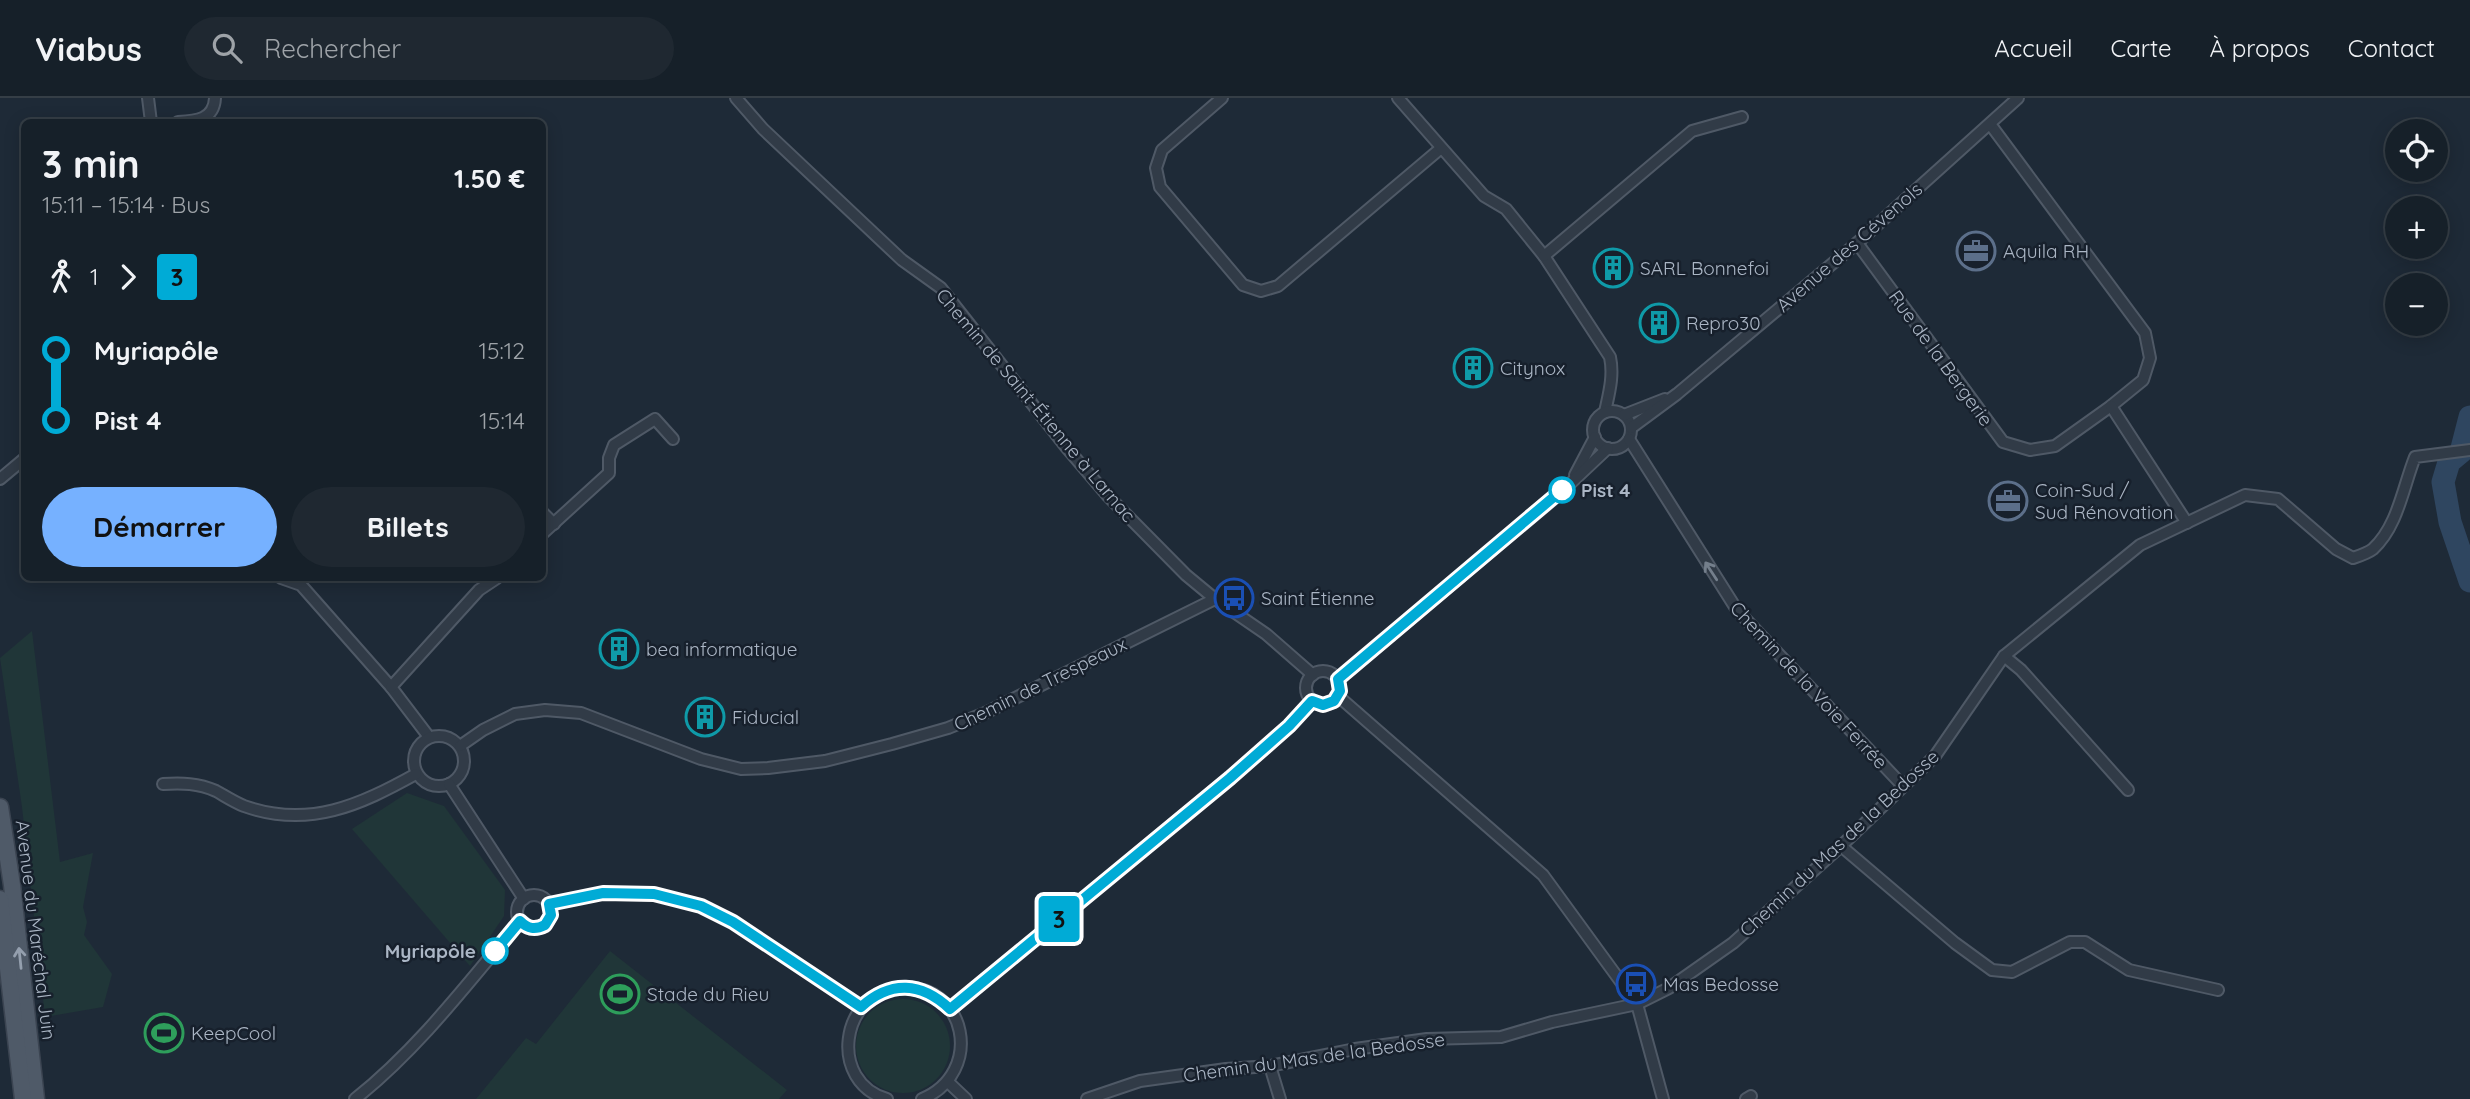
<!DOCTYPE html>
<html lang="fr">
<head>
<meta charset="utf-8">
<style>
	body { margin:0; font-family:Quicksand,sans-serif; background:#1f2831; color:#f1f3f6; height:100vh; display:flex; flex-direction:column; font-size:26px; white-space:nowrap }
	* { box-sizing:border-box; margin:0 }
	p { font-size:23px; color:#9ea3a8 }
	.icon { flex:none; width:38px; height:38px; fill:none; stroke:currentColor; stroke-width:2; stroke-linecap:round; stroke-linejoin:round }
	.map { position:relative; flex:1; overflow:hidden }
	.details { position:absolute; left:21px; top:21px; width:525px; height:462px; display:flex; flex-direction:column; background:#162029; border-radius:10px; box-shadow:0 4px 18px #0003,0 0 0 2px #353e46 }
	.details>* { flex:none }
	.badge { padding:0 14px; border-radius:5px; font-size:24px; line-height:46px }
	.fabs { position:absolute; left:2385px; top:21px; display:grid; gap:14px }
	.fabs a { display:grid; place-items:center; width:63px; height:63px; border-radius:50%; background:#162029; box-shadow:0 4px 18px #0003,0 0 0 2px #353e46; font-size:35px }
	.map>.badge { position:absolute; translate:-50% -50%; box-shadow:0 0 0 4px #fff }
	.legs { display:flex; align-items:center; gap:10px; height:77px; padding:0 21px; font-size:23px }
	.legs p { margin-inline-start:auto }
	.headline { display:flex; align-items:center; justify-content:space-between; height:119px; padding:0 21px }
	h1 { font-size:38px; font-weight:800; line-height:52px }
	.button { display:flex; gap:14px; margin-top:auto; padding:14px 21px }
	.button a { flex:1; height:80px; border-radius:42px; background:#76b1ff; color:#111; font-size:28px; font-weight:800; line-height:80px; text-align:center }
	.button a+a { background:#1f2831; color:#f1f3f6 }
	ul { padding:0 21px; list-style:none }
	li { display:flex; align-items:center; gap:24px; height:70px; font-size:26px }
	li i { display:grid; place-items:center; width:10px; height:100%; margin:0 9px; background:currentColor }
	li i::after { content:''; width:18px; height:18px; margin:-9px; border:5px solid; border-radius:50%; background:#162029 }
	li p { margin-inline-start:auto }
	li:first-child i { background:linear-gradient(#0000 50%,currentColor 0) }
	li:last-child i { background:linear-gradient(currentColor 50%,#0000 0) }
	header { display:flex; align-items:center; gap:42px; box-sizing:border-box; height:98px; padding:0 35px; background:#162029; border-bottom:2px solid #353e46 }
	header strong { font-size:33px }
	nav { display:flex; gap:38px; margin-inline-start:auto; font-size:24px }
	.search { width:490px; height:63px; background:#1f2831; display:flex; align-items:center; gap:18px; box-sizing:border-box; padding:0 24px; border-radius:38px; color:#9ea3a8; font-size:26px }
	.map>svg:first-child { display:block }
</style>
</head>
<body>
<header>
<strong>Viabus</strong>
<div class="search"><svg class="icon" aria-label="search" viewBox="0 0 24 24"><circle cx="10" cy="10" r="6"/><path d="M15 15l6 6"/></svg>Rechercher</div>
<nav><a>Accueil</a><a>Carte</a><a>À propos</a><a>Contact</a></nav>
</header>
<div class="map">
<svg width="2470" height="1001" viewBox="0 0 2470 1001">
	<rect width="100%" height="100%" fill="#1e2a37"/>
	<!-- green -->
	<g fill="#203638">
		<path d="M32,533L60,764L93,755L83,809L87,824L84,837L112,876L103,909L45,919L22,709L0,560Z"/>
		<path d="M407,695L444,708L505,792L504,818L470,868L352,731Z"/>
		<path d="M610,853L787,992L779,1001H476L526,940L536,946Z"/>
		<circle cx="903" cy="948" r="47"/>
	</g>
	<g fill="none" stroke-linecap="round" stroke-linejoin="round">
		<!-- river -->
		<path stroke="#2f4660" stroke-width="23" d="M2470,319L2461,354L2449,364L2443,384L2450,424L2470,483"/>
		<defs>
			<g id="minor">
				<path d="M148,0L151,24"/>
				<path d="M736,0L763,31L902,162L941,190L1066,349L1107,397L1186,477L1215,501L1266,536L1313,577"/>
				<path d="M1222,0L1162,52L1156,70L1160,89L1243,187L1261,193L1278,188L1440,51"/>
				<path d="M1398,0L1484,98L1506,111L1544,158L1610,259C1614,278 1609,295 1605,314"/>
				<path d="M178,24C196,23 214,22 215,0"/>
				<path d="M1857,145L2003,344L2030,352L2055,348L2111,308L2143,282L2150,260L2145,235L1990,26"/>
				<path d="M1544,158L1692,33L1742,19"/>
				<path d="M2111,308L2187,425"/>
				<circle cx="1612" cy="332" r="19"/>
				<path d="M1624,317L1665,301"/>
				<path d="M1631,330L1677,296L1857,145L2018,0"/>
				<path d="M1629,341L1737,512L1903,688"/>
				<path d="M1575,377L1595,339"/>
				<path d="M0,381L24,361"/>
				<path d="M542,414L554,426"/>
				<path d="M542,436L609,375V360L614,347L655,321L673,341"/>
				<path d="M281,480L301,487L391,589L429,639"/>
				<path d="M2004,558L2021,572L2128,692"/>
				<circle cx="1323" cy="590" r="17"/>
				<path d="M1338,581L1557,398L1608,350"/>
				<path d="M391,589L479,492L497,480"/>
				<path d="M1338,598L1543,777L1637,906L1663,1001"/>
				<circle cx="439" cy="663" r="25"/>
				<path d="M460,648L483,632L515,616L545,612L581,615L701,661L741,671L768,670L825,663L892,646L948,630L985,615L1215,501"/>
				<path d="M163,686C182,685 198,685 216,693C225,698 234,704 244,708C309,731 360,707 416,676"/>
				<path d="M449,686L524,801"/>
				<path d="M1841,748L1955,845L1992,872L2012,874L2070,844H2085L2129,872L2218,892"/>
				<circle cx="534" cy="814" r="17"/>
				<path d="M549,806L603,795L654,796L701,808L733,824L861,909"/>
				<path d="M950,911L1229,680L1289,628L1312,603"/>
				<path d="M1270,968L1280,1001"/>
				<path d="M948,984L966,1001"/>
				<path d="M355,1001C418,951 468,885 520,823"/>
				<path d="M887,1001C828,984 840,895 899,890C967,883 985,975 922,1001"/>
				<path d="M1087,1001L1140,983L1226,971L1270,968L1355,951L1427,941L1501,939L1552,924L1637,906L1669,890L1733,845L1841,748L1935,658L2004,558L2140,447L2245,397L2278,401L2336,451L2353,460C2359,458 2368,455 2373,451C2398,428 2403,389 2415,359L2470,352"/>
				<path d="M1746,1001L1751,998"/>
			</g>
			<g id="primary">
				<path d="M0,709L12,787L36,1001"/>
				<path d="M0,801L23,1001"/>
			</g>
		</defs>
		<!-- minor casing -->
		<use href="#minor" stroke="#4f5966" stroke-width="14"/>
		<!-- primary casing -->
		<use href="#primary" stroke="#3b4451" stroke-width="19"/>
		<!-- minor -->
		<use href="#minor" stroke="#313b47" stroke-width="10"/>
		<!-- primary -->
		<use href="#primary" stroke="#4f5a68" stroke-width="16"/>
	</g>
	<!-- one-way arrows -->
	<defs><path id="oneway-shaft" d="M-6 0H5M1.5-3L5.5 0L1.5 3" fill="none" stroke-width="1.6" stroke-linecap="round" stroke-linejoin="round" transform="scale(1.75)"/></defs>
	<use stroke="#747f8c" href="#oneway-shaft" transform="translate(1711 473) rotate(-123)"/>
	<use stroke="#949fae" href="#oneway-shaft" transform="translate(20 860) rotate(-96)"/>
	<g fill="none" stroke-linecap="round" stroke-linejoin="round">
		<defs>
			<path id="line-1" d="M495,853L520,823C528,831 535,832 545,827L551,817L549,806L603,795L654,796L701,808L733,824L861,909C891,882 921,884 950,911L1230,680L1289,628L1312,603L1323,607L1334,603L1340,593L1338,581L1562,392"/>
		</defs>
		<!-- line-1 casing -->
		<use href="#line-1" stroke="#fff" stroke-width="16"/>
		<!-- line-1 -->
		<use href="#line-1" stroke="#00abd6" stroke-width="10"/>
	</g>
	<!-- icons -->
	<defs>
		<symbol id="office-ring" viewBox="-11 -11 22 22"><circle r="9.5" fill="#17202c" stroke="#5c6f8a" stroke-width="1.5"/><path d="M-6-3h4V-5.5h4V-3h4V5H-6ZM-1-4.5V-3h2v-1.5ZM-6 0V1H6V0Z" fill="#5c6f8a"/></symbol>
		<symbol id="building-ring" viewBox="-11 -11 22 22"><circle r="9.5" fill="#17202c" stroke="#0f9aa8" stroke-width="1.5"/><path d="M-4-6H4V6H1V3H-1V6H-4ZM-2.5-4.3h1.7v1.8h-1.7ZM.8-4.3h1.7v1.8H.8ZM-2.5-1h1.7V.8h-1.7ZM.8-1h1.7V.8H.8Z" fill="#0f9aa8"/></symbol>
		<symbol id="bus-ring" viewBox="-11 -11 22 22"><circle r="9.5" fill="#17202c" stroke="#1a4fb4" stroke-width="1.5"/><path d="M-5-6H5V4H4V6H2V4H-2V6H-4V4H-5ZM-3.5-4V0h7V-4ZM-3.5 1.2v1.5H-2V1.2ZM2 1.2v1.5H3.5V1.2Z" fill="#1a4fb4"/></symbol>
		<symbol id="stadium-ring" viewBox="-11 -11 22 22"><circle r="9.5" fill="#17202c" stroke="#2e9e5b" stroke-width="1.5"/><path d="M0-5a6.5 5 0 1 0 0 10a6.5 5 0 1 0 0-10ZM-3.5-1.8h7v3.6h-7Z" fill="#2e9e5b"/></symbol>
	</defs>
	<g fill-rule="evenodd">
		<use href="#office-ring" x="1954" y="131" width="44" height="44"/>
		<use href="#building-ring" x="1591" y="148" width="44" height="44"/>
		<use href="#building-ring" x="1637" y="203" width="44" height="44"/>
		<use href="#building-ring" x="1451" y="248" width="44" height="44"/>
		<use href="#office-ring" x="1986" y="381" width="44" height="44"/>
		<use href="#bus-ring" x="1212" y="478" width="44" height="44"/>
		<use href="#building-ring" x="597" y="529" width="44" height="44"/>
		<use href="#building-ring" x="683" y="597" width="44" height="44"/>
		<use href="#bus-ring" x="1614" y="864" width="44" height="44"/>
		<use href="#stadium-ring" x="598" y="874" width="44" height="44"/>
		<use href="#stadium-ring" x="142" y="913" width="44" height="44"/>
	</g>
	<!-- markers -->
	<g fill="#fff" stroke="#00abd6" stroke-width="3.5">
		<circle cx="1562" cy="392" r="12"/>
		<circle cx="495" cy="853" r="12"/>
	</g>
	<g text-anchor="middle" stroke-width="5" stroke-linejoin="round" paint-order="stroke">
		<!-- street labels -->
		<g font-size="19" fill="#abb6c5" stroke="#17202c">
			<text transform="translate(1849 149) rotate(-41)" y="7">Avenue des Cévenols</text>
			<text transform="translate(1941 260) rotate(54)" y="7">Rue de la Bergerie</text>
			<text transform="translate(1036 307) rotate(50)" y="7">Chemin de Saint-Étienne à Larnac</text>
			<text transform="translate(1040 586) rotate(-26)" y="7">Chemin de Trespeaux</text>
			<text transform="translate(1809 587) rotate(47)" y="7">Chemin de la Voie Ferrée</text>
			<text transform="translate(1839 745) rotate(-43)" y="7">Chemin du Mas de la Bedosse</text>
			<text transform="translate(36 832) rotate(83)" y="7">Avenue du Maréchal Juin</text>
			<text transform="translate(1314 959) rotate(-8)" y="7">Chemin du Mas de la Bedosse</text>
		</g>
		<!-- poi labels -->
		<g font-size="19" fill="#abb6c5" stroke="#17202c" text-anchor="start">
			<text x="2003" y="160">Aquila RH</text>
			<text x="1640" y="177">SARL Bonnefoi</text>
			<text x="1686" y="232">Repro30</text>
			<text x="1500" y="277">Citynox</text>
			<text x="2035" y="399">Coin-Sud /<tspan x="2035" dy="22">Sud Rénovation</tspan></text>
			<text x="1261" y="507">Saint Étienne</text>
			<text x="646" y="558">bea informatique</text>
			<text x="732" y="626">Fiducial</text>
			<text x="1663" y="893">Mas Bedosse</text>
			<text x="647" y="903">Stade du Rieu</text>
			<text x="191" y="942">KeepCool</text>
		</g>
		<!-- stop labels -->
		<g font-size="19" font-weight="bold" fill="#abb6c5" stroke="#17202c" text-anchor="start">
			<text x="1581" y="399">Pist 4</text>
			<text x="476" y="860" text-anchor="end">Myriapôle</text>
		</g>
	</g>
</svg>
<div class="fabs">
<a><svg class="icon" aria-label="locate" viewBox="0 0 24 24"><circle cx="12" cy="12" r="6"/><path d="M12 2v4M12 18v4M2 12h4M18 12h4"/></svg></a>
<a>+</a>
<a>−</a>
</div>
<b class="badge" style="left:1059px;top:821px;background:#00abd6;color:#111">3</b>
<section class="details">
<div class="headline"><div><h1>3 min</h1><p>15:11 – 15:14 · Bus</p></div><b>1.50 €</b></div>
<div class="legs"><svg class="icon" aria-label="walk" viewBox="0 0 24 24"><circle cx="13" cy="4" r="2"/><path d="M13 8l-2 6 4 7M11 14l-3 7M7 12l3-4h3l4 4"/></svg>1<svg class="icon" aria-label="forward" viewBox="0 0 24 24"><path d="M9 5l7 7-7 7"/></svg><b class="badge" style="background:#00abd6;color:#111">3</b></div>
<ul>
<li><i style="color:#00abd6"></i><b>Myriapôle</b><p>15:12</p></li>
<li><i style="color:#00abd6"></i><b>Pist 4</b><p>15:14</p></li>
</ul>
<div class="button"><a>Démarrer</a><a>Billets</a></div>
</section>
</div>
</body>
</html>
